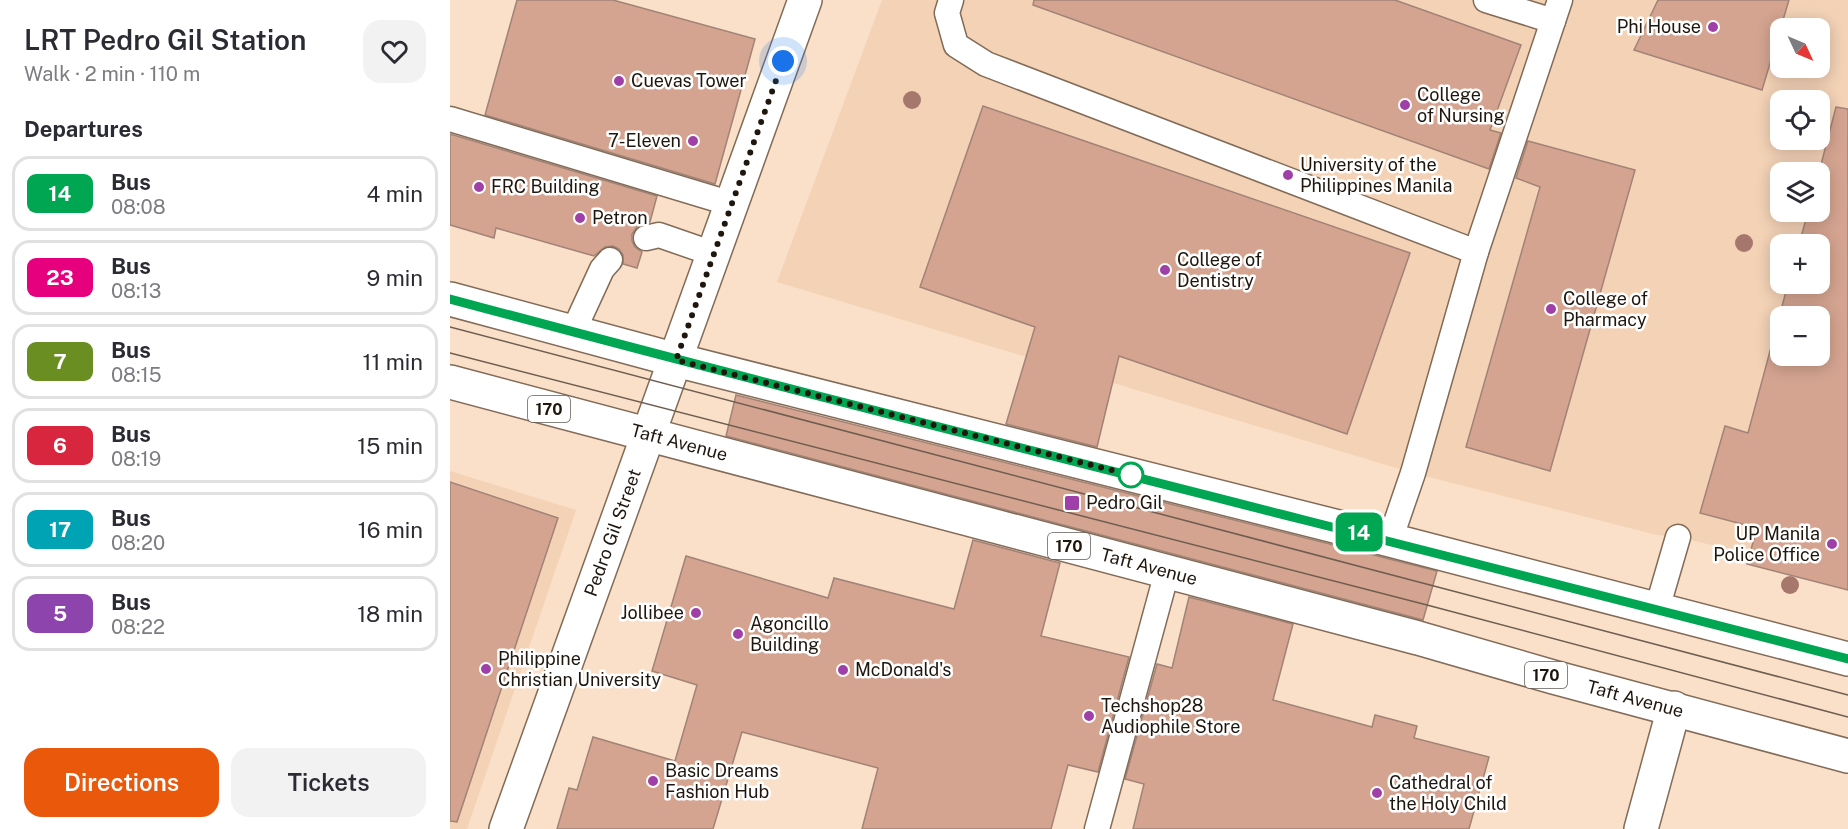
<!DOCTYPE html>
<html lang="en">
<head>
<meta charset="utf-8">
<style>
	body { margin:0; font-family:"Public Sans",sans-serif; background:#f2f2f3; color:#2b2b33; height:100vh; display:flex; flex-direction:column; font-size:22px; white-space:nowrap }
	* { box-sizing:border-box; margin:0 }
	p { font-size:20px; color:#7c7c81 }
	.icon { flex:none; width:33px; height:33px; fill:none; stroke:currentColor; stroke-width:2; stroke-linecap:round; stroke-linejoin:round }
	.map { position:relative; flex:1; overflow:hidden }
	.drawer { display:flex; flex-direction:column; background:#fff; width:450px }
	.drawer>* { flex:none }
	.badge { padding:0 12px; border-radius:9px; font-size:21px; line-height:39px }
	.needle { width:39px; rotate:134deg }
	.buttons { position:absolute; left:1320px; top:18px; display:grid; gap:12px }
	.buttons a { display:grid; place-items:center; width:60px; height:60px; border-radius:12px; background:#fff; box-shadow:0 3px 15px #0003; font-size:30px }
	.you { position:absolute; width:30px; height:30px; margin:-15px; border:4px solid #fff; border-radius:50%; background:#1a73e8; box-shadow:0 0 0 9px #1a73e833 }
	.map>.badge { position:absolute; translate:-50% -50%; box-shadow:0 0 0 3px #fff }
	h2 { padding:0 24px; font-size:22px; line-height:54px }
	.round { display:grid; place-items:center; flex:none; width:63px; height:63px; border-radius:18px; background:#f2f2f3 }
	.head { display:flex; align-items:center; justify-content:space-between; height:102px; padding:0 24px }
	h1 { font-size:28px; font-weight:600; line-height:45px }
	.button { display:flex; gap:12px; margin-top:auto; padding:12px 24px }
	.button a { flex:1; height:69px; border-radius:18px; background:#ea580c; color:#fff; font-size:24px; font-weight:600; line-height:69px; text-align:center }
	.button a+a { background:#f2f2f3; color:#2b2b33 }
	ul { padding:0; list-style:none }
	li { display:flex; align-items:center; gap:18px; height:75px; margin:0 12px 9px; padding:0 12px; border:3px solid #e1e1e2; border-radius:18px }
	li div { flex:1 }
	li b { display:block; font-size:22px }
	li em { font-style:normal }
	li .badge { min-width:66px; font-weight:700; text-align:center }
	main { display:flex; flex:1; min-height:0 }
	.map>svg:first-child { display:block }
</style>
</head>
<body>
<main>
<section class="drawer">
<div class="head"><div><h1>LRT Pedro Gil Station</h1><p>Walk · 2 min · 110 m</p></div><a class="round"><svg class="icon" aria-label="heart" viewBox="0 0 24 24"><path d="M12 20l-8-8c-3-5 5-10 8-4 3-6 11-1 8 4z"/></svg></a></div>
<h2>Departures</h2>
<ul>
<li><span class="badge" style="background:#00a651;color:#fff">14</span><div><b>Bus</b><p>08:08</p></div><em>4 min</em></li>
<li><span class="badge" style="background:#e6007e;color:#fff">23</span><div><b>Bus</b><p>08:13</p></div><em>9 min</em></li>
<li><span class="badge" style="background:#6b8e23;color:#fff">7</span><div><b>Bus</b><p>08:15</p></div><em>11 min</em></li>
<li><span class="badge" style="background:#d7263d;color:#fff">6</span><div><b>Bus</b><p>08:19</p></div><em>15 min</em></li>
<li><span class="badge" style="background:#00a3b4;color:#fff">17</span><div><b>Bus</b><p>08:20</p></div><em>16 min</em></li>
<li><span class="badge" style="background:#8e44ad;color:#fff">5</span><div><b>Bus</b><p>08:22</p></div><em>18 min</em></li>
</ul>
<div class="button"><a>Directions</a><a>Tickets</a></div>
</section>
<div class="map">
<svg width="1398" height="829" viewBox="0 0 1398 829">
	<rect width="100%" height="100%" fill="#fae0c9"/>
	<!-- built -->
	<g fill="#f3d2b6" fill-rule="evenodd">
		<path d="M432,0H1398V578L1228,537L1207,535L963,473L327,282ZM1330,28H1370V68H1330ZM1330,100H1370V140H1330ZM1330,172H1370V212H1330ZM1330,244H1370V284H1330ZM1330,316H1370V356H1330Z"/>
		<path d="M0,471L126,510L17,829H0Z"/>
	</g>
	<!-- building -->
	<g fill="#d4a490" stroke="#a18377" stroke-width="1.5" fill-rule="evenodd">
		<path d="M67,0H163L305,39L265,184L35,115Z"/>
		<path d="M584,0H945L1071,45L1040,130L1051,133L1039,169L583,5Z"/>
		<path d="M1208,0H1339L1312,90L1184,50Z"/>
		<path d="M533,106L960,253L897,434L669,356L647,447L556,424L585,327L470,287Z"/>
		<path d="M1386,107L1398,109V590L1297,564L1307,528L1250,513L1275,426L1298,433L1338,284H1370V244H1349L1358,212H1370L1369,172ZM1330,316H1370V356H1330Z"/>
		<path d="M0,134L207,196L200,222L187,227L182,234V241L185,247L192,252L187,268L173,264V255L169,249L163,246L155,247L144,256L46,228L44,238L0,225Z"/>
		<path d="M1078,141L1185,170L1100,471L1016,447L1090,187L1066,178Z"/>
		<path d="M286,395L987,571L973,620L276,436Z"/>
		<path d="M0,482L108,518L7,822L0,821Z"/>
		<path d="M523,540L610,563L591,636L679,657L648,772L618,765L601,829H412L428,768L292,732L263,829H107L119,788L127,790L143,737L225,761L247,685L202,671L236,556L378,598L384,578L504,609Z"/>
		<path d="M739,597L843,624L823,700L922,727L925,715L967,726L964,738L1039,757L1019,829H683L694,784L675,779L707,664L722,668Z"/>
	</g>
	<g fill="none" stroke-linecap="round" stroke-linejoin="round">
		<defs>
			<g id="lane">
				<path d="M501,0L497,13L506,45L536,64L1026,252"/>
				<path d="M1036,0L1103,21"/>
				<path d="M0,119L282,204"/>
				<path d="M196,238L209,235L264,254"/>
				<path d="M123,332L152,269L160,260"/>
				<path d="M940,540L963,473L1026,252L1110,0"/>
				<path d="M1207,609L1228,537"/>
				<path d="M647,829L717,572"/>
			</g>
			<path id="street" d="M1191,829L1224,708"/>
			<g id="secondary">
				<path id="s1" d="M56,829L355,0"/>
			</g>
			<g id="primary">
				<path d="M0,299L226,360L940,540L1398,659"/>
				<path id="s2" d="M0,382L968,638L1103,677L1398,756"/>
			</g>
		</defs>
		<!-- lane casing -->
		<use href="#lane" stroke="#826b57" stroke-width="27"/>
		<!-- street casing -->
		<use href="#street" stroke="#826b57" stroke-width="36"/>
		<!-- secondary casing -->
		<use href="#secondary" stroke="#826b57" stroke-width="36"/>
		<!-- primary casing -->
		<use href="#primary" stroke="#826b57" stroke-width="36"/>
		<!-- lane -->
		<use href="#lane" stroke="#fff" stroke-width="24"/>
		<!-- street -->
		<use href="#street" stroke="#fff" stroke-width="33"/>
		<!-- secondary -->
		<use href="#secondary" stroke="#fff" stroke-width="33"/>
		<!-- primary -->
		<use href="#primary" stroke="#fff" stroke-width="33"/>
		<!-- tram -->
		<g stroke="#6d5e51" stroke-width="1.5">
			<path d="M0,327L1398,695"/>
			<path d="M0,353L977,605L1398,717"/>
		</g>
	</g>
	<!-- trees -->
	<g fill="#a6786d">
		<circle cx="462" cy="100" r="9"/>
		<circle cx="1294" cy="243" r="9"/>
		<circle cx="1340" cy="585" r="9"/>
	</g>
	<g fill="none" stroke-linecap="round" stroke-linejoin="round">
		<defs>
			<path id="line" d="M0,299C465,424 932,538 1398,659"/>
		</defs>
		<!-- line casing -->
		<use href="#line" stroke="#fff" stroke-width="14"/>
		<!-- line -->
		<use href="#line" stroke="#00a651" stroke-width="9"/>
		<!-- walk -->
		<path stroke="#1f160e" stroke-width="6" stroke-dasharray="0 10.8" d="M333,61L226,360L681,475"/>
	</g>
	<!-- markers -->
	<g fill="#9f40a8" stroke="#fff" stroke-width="2">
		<circle cx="1263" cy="27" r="6"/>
		<circle cx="169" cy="81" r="6"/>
		<circle cx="955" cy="105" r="6"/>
		<circle cx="243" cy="141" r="6"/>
		<circle cx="838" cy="175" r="6"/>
		<circle cx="29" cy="187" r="6"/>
		<circle cx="130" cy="218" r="6"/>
		<circle cx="715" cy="270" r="6"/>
		<circle cx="1101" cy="309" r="6"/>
		<rect x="614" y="495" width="16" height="16" rx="3"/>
		<circle cx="1382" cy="544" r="6"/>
		<circle cx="246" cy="613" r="6"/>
		<circle cx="288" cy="634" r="6"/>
		<circle cx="36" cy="669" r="6"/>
		<circle cx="393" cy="670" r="6"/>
		<circle cx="639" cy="716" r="6"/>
		<circle cx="203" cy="781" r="6"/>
		<circle cx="927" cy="793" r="6"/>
	</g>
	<circle fill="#fff" stroke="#00a651" stroke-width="3" cx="681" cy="475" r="12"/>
	<g text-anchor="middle" stroke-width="5" stroke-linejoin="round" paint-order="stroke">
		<!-- shield labels -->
		<g fill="#fff" stroke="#625c56" stroke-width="1.5">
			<rect x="78" y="396" width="42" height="26" rx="4.5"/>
			<rect x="598" y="533" width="42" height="26" rx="4.5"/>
			<rect x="1075" y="662" width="42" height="26" rx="4.5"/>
		</g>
		<g font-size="16" font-weight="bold" fill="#1f160e">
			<text x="99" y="415">170</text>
			<text x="619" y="552">170</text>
			<text x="1096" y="681">170</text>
		</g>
		<!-- poi labels -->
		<g font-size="18" fill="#1f160e" stroke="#fff" text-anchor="start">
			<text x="1251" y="33" text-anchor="end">Phi House</text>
			<text x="181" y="87">Cuevas Tower</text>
			<text x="967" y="101">College<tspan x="967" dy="21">of Nursing</tspan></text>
			<text x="231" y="147" text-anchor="end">7-Eleven</text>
			<text x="850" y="171">University of the<tspan x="850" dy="21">Philippines Manila</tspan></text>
			<text x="41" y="193">FRC Building</text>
			<text x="142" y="224">Petron</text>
			<text x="727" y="266">College of<tspan x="727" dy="21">Dentistry</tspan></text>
			<text x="1113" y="305">College of<tspan x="1113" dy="21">Pharmacy</tspan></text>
			<text x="636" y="509">Pedro Gil</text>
			<text x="1370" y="540" text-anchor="end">UP Manila<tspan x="1370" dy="21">Police Office</tspan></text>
			<text x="234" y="619" text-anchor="end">Jollibee</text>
			<text x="300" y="630">Agoncillo<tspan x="300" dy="21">Building</tspan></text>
			<text x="48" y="665">Philippine<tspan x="48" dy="21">Christian University</tspan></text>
			<text x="405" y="676">McDonald's</text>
			<text x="651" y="712">Techshop28<tspan x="651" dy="21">Audiophile Store</tspan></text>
			<text x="215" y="777">Basic Dreams<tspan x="215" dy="21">Fashion Hub</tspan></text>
			<text x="939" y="789">Cathedral of<tspan x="939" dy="21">the Holy Child</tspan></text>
		</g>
		<!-- street labels -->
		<g font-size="18" fill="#1f160e" stroke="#fff">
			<text dy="6" stroke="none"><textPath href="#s2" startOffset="237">Taft Avenue</textPath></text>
			<text dy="6" stroke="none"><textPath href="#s1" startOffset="315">Pedro Gil Street</textPath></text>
			<text dy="6" stroke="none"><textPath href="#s2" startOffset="723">Taft Avenue</textPath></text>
			<text dy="6" stroke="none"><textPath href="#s2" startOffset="1227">Taft Avenue</textPath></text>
		</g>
	</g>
</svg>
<div class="buttons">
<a><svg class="needle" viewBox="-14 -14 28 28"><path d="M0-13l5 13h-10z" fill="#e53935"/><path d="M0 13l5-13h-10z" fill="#7c7c81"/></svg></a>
<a><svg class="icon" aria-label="locate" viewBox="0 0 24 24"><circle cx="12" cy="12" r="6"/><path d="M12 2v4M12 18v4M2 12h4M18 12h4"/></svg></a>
<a><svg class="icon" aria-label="layers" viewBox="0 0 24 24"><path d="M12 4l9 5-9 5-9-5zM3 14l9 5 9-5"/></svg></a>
<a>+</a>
<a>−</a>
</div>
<div class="you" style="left:333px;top:61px"></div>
<b class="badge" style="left:909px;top:532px;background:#00a651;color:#fff">14</b>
</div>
</main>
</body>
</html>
